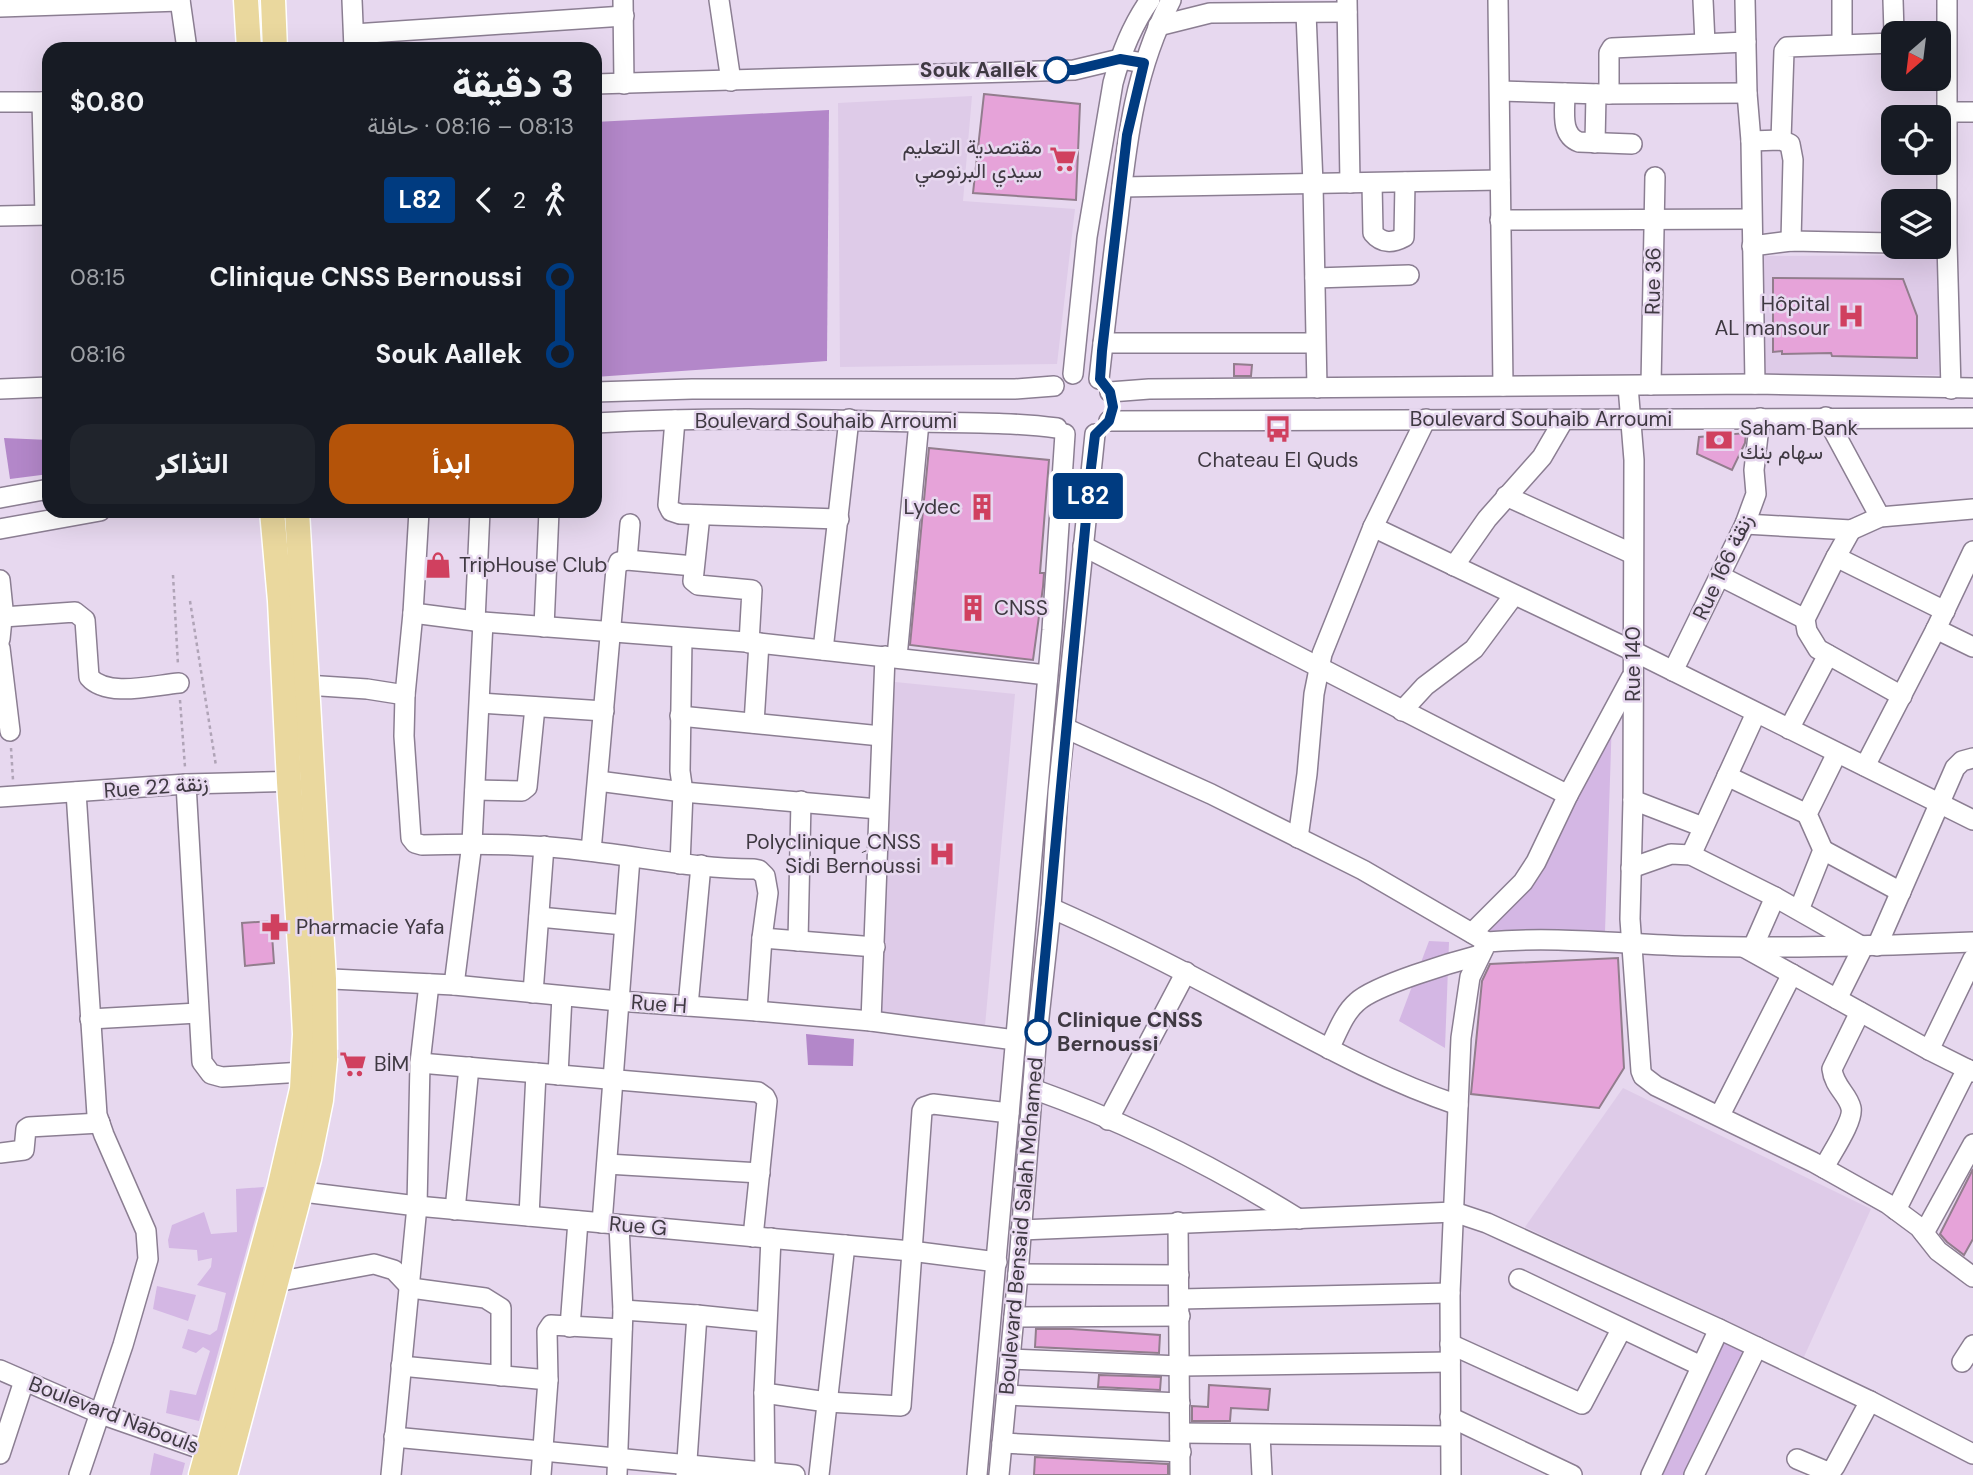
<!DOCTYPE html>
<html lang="ar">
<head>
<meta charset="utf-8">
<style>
	body { margin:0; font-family:"DM Sans",Vazirmatn,sans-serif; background:#20242c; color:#f1f3f6; direction:rtl; height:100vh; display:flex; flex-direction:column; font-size:26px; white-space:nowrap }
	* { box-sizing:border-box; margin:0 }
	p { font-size:23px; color:#9ea1a6 }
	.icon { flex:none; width:38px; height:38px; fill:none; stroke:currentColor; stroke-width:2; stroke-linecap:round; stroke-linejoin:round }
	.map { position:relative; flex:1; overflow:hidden; direction:ltr }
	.side { position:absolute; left:42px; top:42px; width:560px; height:476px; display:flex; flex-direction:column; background:#171b24; border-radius:21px; box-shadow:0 7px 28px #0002; direction:rtl }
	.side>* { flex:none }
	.badge { padding:0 14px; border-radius:5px; font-size:24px; line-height:46px }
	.needle { width:46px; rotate:208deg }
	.tools { position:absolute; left:1881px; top:21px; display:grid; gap:14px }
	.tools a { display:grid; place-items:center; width:70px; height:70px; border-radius:14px; background:#171b24; box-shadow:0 7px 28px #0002; font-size:35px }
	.map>.badge { position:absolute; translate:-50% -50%; box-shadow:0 0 0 4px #fff }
	.legs { display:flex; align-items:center; gap:10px; height:77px; padding:0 28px; font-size:23px }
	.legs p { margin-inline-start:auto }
	.summary { display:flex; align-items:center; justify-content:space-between; height:119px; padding:0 28px }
	h1 { font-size:38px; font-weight:800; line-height:52px }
	.cta { display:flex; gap:14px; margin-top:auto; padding:14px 28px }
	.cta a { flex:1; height:80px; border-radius:21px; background:#b45309; color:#fff; font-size:28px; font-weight:800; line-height:80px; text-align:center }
	.cta a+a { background:#20242c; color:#f1f3f6 }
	ul { padding:0 28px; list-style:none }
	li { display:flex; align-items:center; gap:24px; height:77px; font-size:26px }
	li i { display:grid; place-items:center; width:10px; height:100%; margin:0 9px; background:currentColor }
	li i::after { content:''; width:18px; height:18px; margin:-9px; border:5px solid; border-radius:50%; background:#171b24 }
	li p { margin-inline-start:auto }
	li:first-child i { background:linear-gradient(#0000 50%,currentColor 0) }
	li:last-child i { background:linear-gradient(currentColor 50%,#0000 0) }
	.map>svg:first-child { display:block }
</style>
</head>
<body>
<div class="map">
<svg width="1973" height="1475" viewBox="0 0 1973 1475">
	<rect width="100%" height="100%" fill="#e7d8ef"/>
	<!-- built -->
	<g fill="#decbe8">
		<path d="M972,96L963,201L1075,209L1057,364L840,367L838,103Z"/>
		<path d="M1938,255L1939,375L1765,377L1763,256Z"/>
		<path d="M895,682L1015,694L985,1026L874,1013Z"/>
		<path d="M1623,1088L1871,1209L1803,1359L1525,1227Z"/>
	</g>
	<!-- green -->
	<g fill="#d4b7e4">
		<path d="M1612,718L1605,932H1481L1528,885Z"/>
		<path d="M1429,941L1449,942L1445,1048L1399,1021Z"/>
		<path d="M264,1187L199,1421L166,1413L170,1390L196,1395L210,1351L203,1347L196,1353L182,1348L188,1329L210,1335L217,1330L226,1293L197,1285L211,1267L212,1258L198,1261L197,1250L169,1248L168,1240L172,1225L204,1212L211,1234L237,1232L236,1189Z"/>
		<path d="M157,1286L196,1295L188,1321L153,1309Z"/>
		<path d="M1725,1341L1745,1351L1685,1475H1660Z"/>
		<path d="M154,1453L185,1463L182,1475H150Z"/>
	</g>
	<!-- forest -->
	<g fill="#b387c9">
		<path d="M829,110L827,361L595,377V122Z"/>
		<path d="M4,438L49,440V474L10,479Z"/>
		<path d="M806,1034L854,1039L853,1066L808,1065Z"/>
	</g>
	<!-- building -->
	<g fill="#e6a3d9" stroke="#927d8d" stroke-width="2">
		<path d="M984,94L1080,104L1076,200L973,193Z"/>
		<path d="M1773,278L1903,279L1917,316V358L1832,356L1831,353L1782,354V351L1773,352Z"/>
		<path d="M1234,364L1252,365L1251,376H1234Z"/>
		<path d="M1746,433L1745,443L1732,470L1697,454L1699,437Z"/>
		<path d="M929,448L1049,460L1040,573H1044L1043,587L1033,660L910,645Z"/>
		<path d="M271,921L274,963L245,966L242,923Z"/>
		<path d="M1618,958L1624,1068L1599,1108L1471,1094L1482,981L1490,964Z"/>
		<path d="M1973,1169V1239L1964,1255L1947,1242L1940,1234Z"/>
		<path d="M1036,1329H1072L1160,1335L1159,1353L1035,1347Z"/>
		<path d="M1099,1375L1161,1377L1160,1390L1098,1387Z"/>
		<path d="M1209,1385L1270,1389L1268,1410L1231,1408L1230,1421H1192V1406L1208,1407Z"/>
		<path d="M1035,1457L1168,1464V1475H1034Z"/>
	</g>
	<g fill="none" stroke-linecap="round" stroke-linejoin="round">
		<defs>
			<g id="minor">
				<path d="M180,0L187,49"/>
				<path d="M352,0L354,49"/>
				<path d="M623,0L624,84"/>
				<path d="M719,0L731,81"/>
				<path d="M1347,0L1350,183"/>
				<path d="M1498,0L1503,386"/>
				<path d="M1703,0L1705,43"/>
				<path d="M1745,0L1747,93L1751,141L1755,384"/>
				<path d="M1842,0V44"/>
				<path d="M1893,0L1894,33"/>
				<path d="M1947,0V243L1951,389"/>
				<path d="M0,7L180,1"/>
				<path d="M1306,13L1313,184L1317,388"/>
				<path d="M1158,26L1210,13L1347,12"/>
				<path d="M354,34L624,16"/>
				<path d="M595,84L1074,70L1120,59L1144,63"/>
				<path d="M1500,91L1601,94L1747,93"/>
				<path d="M1565,93C1565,111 1560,135 1579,142L1632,144"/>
				<path d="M1609,94V53L1612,48L1746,42"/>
				<path d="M0,102H49"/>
				<path d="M42,102L45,215"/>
				<path d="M1947,112H1973"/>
				<path d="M1781,140L1784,51L1787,47L1894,43"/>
				<path d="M1751,141L1781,140L1790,144L1793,160L1791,241"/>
				<path d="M1595,143L1596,94"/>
				<path d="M1372,183L1373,233C1382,244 1393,243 1404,237L1405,182"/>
				<path d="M1122,187L1500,180"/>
				<path d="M0,216L49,215"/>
				<path d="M1500,220L1751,219"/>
				<path d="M1752,246L1791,241L1894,243"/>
				<path d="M1315,278L1409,275"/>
				<path d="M1103,343H1315"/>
				<path d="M1073,374L1087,237L1113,83C1121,53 1132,25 1150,0"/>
				<path d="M1099,379C1105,326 1111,272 1118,219C1127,140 1134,71 1171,0"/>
				<path d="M1651,385L1655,177"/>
				<path d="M1628,386L1634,460L1633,800L1630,919L1641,1071L1643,1076L1656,1086L1813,1162L1888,1204L1919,1227L1938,1251L1973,1277"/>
				<path d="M0,389L49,387"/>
				<path d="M595,392L692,389H1015L1054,386"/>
				<path d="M1110,392L1149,389L1755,384L1973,388"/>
				<path d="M1826,417L1880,517"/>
				<path d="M675,420L668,505L671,511L680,514L839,519"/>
				<path d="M1109,421L1973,418"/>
				<path d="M595,423C703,417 811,419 919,422C965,423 1011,422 1057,428"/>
				<path d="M1506,496L1633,554"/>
				<path d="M0,498L49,489"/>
				<path d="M700,515L693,581L698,585L752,590L749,643"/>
				<path d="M1745,524L1851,530L1880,517L1973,509"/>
				<path d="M1373,527L1633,651L1973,820"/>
				<path d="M0,529L100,511"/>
				<path d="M1851,530L1836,557L1945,611"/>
				<path d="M1083,546L1568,795"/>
				<path d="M1836,557L1805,619L1807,631L1818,649L1902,696"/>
				<path d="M627,560L630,524"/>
				<path d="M1454,566L1487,519L1542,457L1563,421"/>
				<path d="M1720,576L1805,619"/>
				<path d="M0,580L3,609L0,639"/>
				<path d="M413,613L419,511"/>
				<path d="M3,617L75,612L85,620L89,677C107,698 154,685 179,683"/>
				<path d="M475,621L480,511"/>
				<path d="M544,627L549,511"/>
				<path d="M1936,629L1973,647"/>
				<path d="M0,648L10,731"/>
				<path d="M823,650L849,419"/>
				<path d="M897,657L919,422"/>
				<path d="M1673,671L1745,524L1756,494L1754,470L1760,418"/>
				<path d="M306,685L367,689L405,695L413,613L483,622L759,643L1047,675"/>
				<path d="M405,695L404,736L411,838L415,843L422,845C478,843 533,844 588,851C643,857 698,869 754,869L759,870L765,876L768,893L762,938L757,1011"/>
				<path d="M480,703L604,711"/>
				<path d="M1402,711L1425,686L1474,649L1514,595"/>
				<path d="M680,716L881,736"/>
				<path d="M754,723L759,643"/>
				<path d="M1065,728L1211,794L1363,870L1487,942"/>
				<path d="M1789,729L1828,655"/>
				<path d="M1865,766L1936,629L1973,551"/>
				<path d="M1727,776L1807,814"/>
				<path d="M598,781L683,792L878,809"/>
				<path d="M186,784L202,1062L211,1074L222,1077L303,1072"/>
				<path d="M475,790L522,791L527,787L535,707"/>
				<path d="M76,792L97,1115L104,1135L146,1231L148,1259L123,1345L79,1475"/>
				<path d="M0,797L186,784L303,781"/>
				<path d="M1633,800L1703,827"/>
				<path d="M1298,838L1307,774L1314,694L1322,654L1373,527L1426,419"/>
				<path d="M1823,850L1901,892"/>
				<path d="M591,851L616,569L619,562L627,560L694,566"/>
				<path d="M1691,855L1756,713"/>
				<path d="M680,864L683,792L680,771L682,638"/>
				<path d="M1631,868L1671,854L1691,855L1775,897L1863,947L1837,999"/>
				<path d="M1051,908C1114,936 1176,967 1237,1000C1309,1038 1380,1079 1458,1105"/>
				<path d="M1799,910L1823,850L1807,814L1837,753"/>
				<path d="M539,917L624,925"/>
				<path d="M1472,933L1523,882L1536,862L1568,795L1631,678"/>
				<path d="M762,938L875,947"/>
				<path d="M798,941L801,801"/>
				<path d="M1877,946L1955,768L1962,761L1973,758"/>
				<path d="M1753,947L1775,897"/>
				<path d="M1745,948L1929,1050L1973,1072"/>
				<path d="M312,978L454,985L618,1001L757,1011L871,1021L1015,1040"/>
				<path d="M454,985L472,843L483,622"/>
				<path d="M533,993L544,846"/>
				<path d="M688,1006L701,865"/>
				<path d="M90,1019L198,1013"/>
				<path d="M871,1021L885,656"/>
				<path d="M1329,1049C1337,1033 1344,1013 1357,1002C1375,985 1453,962 1480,955"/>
				<path d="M1929,1050L1973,959"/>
				<path d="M420,1063L758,1092L765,1097L767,1101L753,1237"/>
				<path d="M558,1075L562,996"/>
				<path d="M1033,1089C1126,1122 1215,1167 1299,1219"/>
				<path d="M1720,1115L1792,974"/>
				<path d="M1108,1120L1186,972"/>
				<path d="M0,1153L24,1150L26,1129L29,1127L100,1123"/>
				<path d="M607,1164L760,1173"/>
				<path d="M1824,1168C1830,1155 1854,1121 1851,1108C1848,1094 1834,1087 1832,1069L1860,1012"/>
				<path d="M287,1190L417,1206L911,1251L997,1262"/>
				<path d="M455,1210L469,1067"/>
				<path d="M1896,1210L1967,1069"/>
				<path d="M529,1216L536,1073"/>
				<path d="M1178,1222L1180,1475"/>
				<path d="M602,1223L630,858"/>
				<path d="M1021,1230L1454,1212L1487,1223L1719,1329L1870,1401L1973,1454"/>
				<path d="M1924,1233L1973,1144"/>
				<path d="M1018,1274L1179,1275"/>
				<path d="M1519,1279L1701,1366"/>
				<path d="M276,1282L374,1264L394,1270L411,1288L485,1298L501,1308V1376"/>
				<path d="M1180,1299L1450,1293"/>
				<path d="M623,1310L697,1315"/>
				<path d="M1014,1317L1180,1316"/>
				<path d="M570,1327L578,1221"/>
				<path d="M1450,1344L1582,1404L1621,1330"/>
				<path d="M1010,1359L1181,1366L1450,1362"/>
				<path d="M1962,1362L1973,1345"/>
				<path d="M401,1366L548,1380"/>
				<path d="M0,1370L101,1414L221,1456"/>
				<path d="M764,1393L827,1402L901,1406L922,1111L924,1107L933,1104L1009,1113"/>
				<path d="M1007,1395L1180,1403"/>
				<path d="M1450,1417L1572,1475"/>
				<path d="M1180,1433L1450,1436"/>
				<path d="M1260,1435L1262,1475"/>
				<path d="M394,1437L795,1475"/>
				<path d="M1002,1443L1181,1452"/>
				<path d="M0,1454L24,1381"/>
				<path d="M1797,1459L1830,1473L1835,1466L1870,1401"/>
				<path d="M391,1475L417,1206L420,1063L429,984"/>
				<path d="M541,1475L548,1380L547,1331L551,1325L622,1329"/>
				<path d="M617,1475L623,1310L619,1225"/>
				<path d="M686,1475L697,1315L766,1322"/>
				<path d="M765,1475L764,1393L771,1238"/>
				<path d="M819,1475L845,1245"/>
				<path d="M977,1475L1052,630L1065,434"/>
				<path d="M999,1475L1018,1274L1036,1045L1051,908L1058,792L1095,434"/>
				<path d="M1451,1475L1450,1293L1461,1038L1470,977L1487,942C1554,936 1623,944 1690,946C1784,949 1879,946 1973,942"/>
				<path d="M1651,1475L1719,1329"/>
				<path d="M1694,1475L1757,1347"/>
			</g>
			<g id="major">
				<path d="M246,0L249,49"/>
				<path d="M273,0L275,49"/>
				<path d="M201,1475L279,1189L302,1089L305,1034L302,977L289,782L280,601L272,511"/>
				<path d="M225,1475L309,1159L321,1100L325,1059L324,979L297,511"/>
			</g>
		</defs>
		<!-- minor casing -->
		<use href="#minor" stroke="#8b7e92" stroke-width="22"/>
		<!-- major casing -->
		<use href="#major" stroke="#fff" stroke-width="27"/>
		<!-- path -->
		<g stroke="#b0a4b7" stroke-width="2.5" stroke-dasharray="3.5 3.5" stroke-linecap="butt">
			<path d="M173,575L178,665"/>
			<path d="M190,601L216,766"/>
			<path d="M180,700L185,767"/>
			<path d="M11,748L13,780"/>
		</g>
		<!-- minor -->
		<use href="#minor" stroke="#fff" stroke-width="19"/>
		<!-- major -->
		<use href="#major" stroke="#ead89e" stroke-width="24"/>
	</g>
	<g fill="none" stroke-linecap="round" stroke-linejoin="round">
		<defs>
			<path id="line-1" d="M1038,1032L1090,476L1095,435L1109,421L1113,407L1110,392L1100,379L1102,351L1127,135L1144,63L1120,59L1074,70H1057"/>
		</defs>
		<!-- line-1 casing -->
		<use href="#line-1" stroke="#fff" stroke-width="16"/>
		<!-- line-1 -->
		<use href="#line-1" stroke="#003b80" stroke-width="10"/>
	</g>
	<!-- icons -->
	<defs>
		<symbol id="supermarket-bare" viewBox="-9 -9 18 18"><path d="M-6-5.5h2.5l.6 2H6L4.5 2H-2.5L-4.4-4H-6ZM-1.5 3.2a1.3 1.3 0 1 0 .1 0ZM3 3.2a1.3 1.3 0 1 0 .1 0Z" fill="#d0405f" stroke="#e7d8ef" stroke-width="2.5" paint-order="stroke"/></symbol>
		<symbol id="hospital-bare" viewBox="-9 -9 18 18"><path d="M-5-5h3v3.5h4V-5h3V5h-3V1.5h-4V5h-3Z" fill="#d0405f" stroke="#e7d8ef" stroke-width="2.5" paint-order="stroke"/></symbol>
		<symbol id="bus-bare" viewBox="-9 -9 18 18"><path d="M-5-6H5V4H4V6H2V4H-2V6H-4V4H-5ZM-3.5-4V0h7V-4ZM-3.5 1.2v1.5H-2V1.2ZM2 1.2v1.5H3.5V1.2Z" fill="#d0405f" stroke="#e7d8ef" stroke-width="2.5" paint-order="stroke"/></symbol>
		<symbol id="bank-bare" viewBox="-9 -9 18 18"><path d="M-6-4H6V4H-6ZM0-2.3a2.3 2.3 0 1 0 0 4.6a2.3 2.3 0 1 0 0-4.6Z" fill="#d0405f" stroke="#e7d8ef" stroke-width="2.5" paint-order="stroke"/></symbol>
		<symbol id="building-bare" viewBox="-9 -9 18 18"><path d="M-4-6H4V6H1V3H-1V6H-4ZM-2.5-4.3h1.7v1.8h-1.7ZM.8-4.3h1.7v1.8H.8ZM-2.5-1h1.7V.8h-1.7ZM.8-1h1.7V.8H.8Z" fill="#d0405f" stroke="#e7d8ef" stroke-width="2.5" paint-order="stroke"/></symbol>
		<symbol id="shop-bare" viewBox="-9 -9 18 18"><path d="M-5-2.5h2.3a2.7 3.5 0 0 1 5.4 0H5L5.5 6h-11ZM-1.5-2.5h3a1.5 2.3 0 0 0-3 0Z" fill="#d0405f" stroke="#e7d8ef" stroke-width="2.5" paint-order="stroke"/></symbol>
		<symbol id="pharmacy-bare" viewBox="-9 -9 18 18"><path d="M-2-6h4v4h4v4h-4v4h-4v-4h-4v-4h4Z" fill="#d0405f" stroke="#e7d8ef" stroke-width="2.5" paint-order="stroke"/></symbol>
	</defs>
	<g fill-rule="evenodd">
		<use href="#supermarket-bare" x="1044" y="140" width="38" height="38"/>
		<use href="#hospital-bare" x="1832" y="297" width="38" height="38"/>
		<use href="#bus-bare" x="1259" y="410" width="38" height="38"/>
		<use href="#bank-bare" x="1700" y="421" width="38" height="38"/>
		<use href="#building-bare" x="963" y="488" width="38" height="38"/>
		<use href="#shop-bare" x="419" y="546" width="38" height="38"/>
		<use href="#building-bare" x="954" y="589" width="38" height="38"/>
		<use href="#hospital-bare" x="923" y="835" width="38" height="38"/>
		<use href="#pharmacy-bare" x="256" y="908" width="38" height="38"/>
		<use href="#supermarket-bare" x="334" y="1045" width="38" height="38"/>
	</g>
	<!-- markers -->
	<g fill="#fff" stroke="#003b80" stroke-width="3.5">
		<circle cx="1057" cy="70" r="12"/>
		<circle cx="1038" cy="1032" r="12"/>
	</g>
	<g text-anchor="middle" stroke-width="5" stroke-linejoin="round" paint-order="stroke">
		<!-- stop labels -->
		<g font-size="21" font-weight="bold" fill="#3f3942" stroke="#e7d8ef" text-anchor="end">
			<text x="1038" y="77">Souk Aallek</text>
			<text x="1057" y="1027" text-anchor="start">Clinique CNSS<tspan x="1057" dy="24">Bernoussi</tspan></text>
		</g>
		<!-- poi labels -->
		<g font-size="21" fill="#3f3942" stroke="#e7d8ef" text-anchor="start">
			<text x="1042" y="154" text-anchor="end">مقتصدية التعليم<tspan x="1042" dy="24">سيدي البرنوصي</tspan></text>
			<text x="1830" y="311" text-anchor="end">Hôpital<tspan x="1830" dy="24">AL mansour</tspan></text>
			<text x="1740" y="435">Saham Bank<tspan x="1740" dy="24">سهام بنك</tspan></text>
			<text x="1278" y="467" text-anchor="middle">Chateau El Quds</text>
			<text x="961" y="514" text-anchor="end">Lydec</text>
			<text x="459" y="572">TripHouse Club</text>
			<text x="994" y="615">CNSS</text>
			<text x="921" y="849" text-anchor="end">Polyclinique ِCNSS<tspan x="921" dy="24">Sidi Bernoussi</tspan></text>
			<text x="296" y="934">Pharmacie Yafa</text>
			<text x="374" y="1071">BİM</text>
		</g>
		<!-- street labels -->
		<g font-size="21" fill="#3f3942" stroke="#e7d8ef">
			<text transform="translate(1653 281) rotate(-89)" y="7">Rue 36</text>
			<text x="1541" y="426">Boulevard Souhaib Arroumi</text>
			<text x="826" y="428">Boulevard Souhaib Arroumi</text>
			<text transform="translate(1723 567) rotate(-65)" y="7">Rue 166 زنقة</text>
			<text transform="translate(1633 664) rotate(-90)" y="7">Rue 140</text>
			<text transform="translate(156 787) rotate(-4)" y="7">Rue 22 زنقة</text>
			<text transform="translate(659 1004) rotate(4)" y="7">Rue H</text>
			<text transform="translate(638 1226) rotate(5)" y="7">Rue G</text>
			<text transform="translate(1021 1226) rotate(-85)" y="7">Boulevard Bensaid Salah Mohamed</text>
			<text transform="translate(114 1415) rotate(21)" y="7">Boulevard Nabouls</text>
		</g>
	</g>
</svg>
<div class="tools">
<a><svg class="needle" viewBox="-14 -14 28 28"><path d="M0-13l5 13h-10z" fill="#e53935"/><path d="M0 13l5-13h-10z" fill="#9ea1a6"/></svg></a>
<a><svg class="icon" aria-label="locate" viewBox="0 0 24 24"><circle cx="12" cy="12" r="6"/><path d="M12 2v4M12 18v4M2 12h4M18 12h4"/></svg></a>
<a><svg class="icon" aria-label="layers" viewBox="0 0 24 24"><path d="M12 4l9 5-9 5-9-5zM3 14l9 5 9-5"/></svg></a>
</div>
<b class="badge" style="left:1088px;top:496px;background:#003b80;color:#fff">L82</b>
<section class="side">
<div class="summary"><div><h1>3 دقيقة</h1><p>08:13 – 08:16 · حافلة</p></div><b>$0.80</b></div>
<div class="legs"><svg class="icon" aria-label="walk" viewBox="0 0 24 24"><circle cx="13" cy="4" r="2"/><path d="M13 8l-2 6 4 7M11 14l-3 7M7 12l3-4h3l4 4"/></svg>2<svg class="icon" aria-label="back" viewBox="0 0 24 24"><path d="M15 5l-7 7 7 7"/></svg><b class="badge" style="background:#003b80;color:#fff">L82</b></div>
<ul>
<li><i style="color:#003b80"></i><b>Clinique CNSS Bernoussi</b><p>08:15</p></li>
<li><i style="color:#003b80"></i><b>Souk Aallek</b><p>08:16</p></li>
</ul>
<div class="cta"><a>ابدأ</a><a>التذاكر</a></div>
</section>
</div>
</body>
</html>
